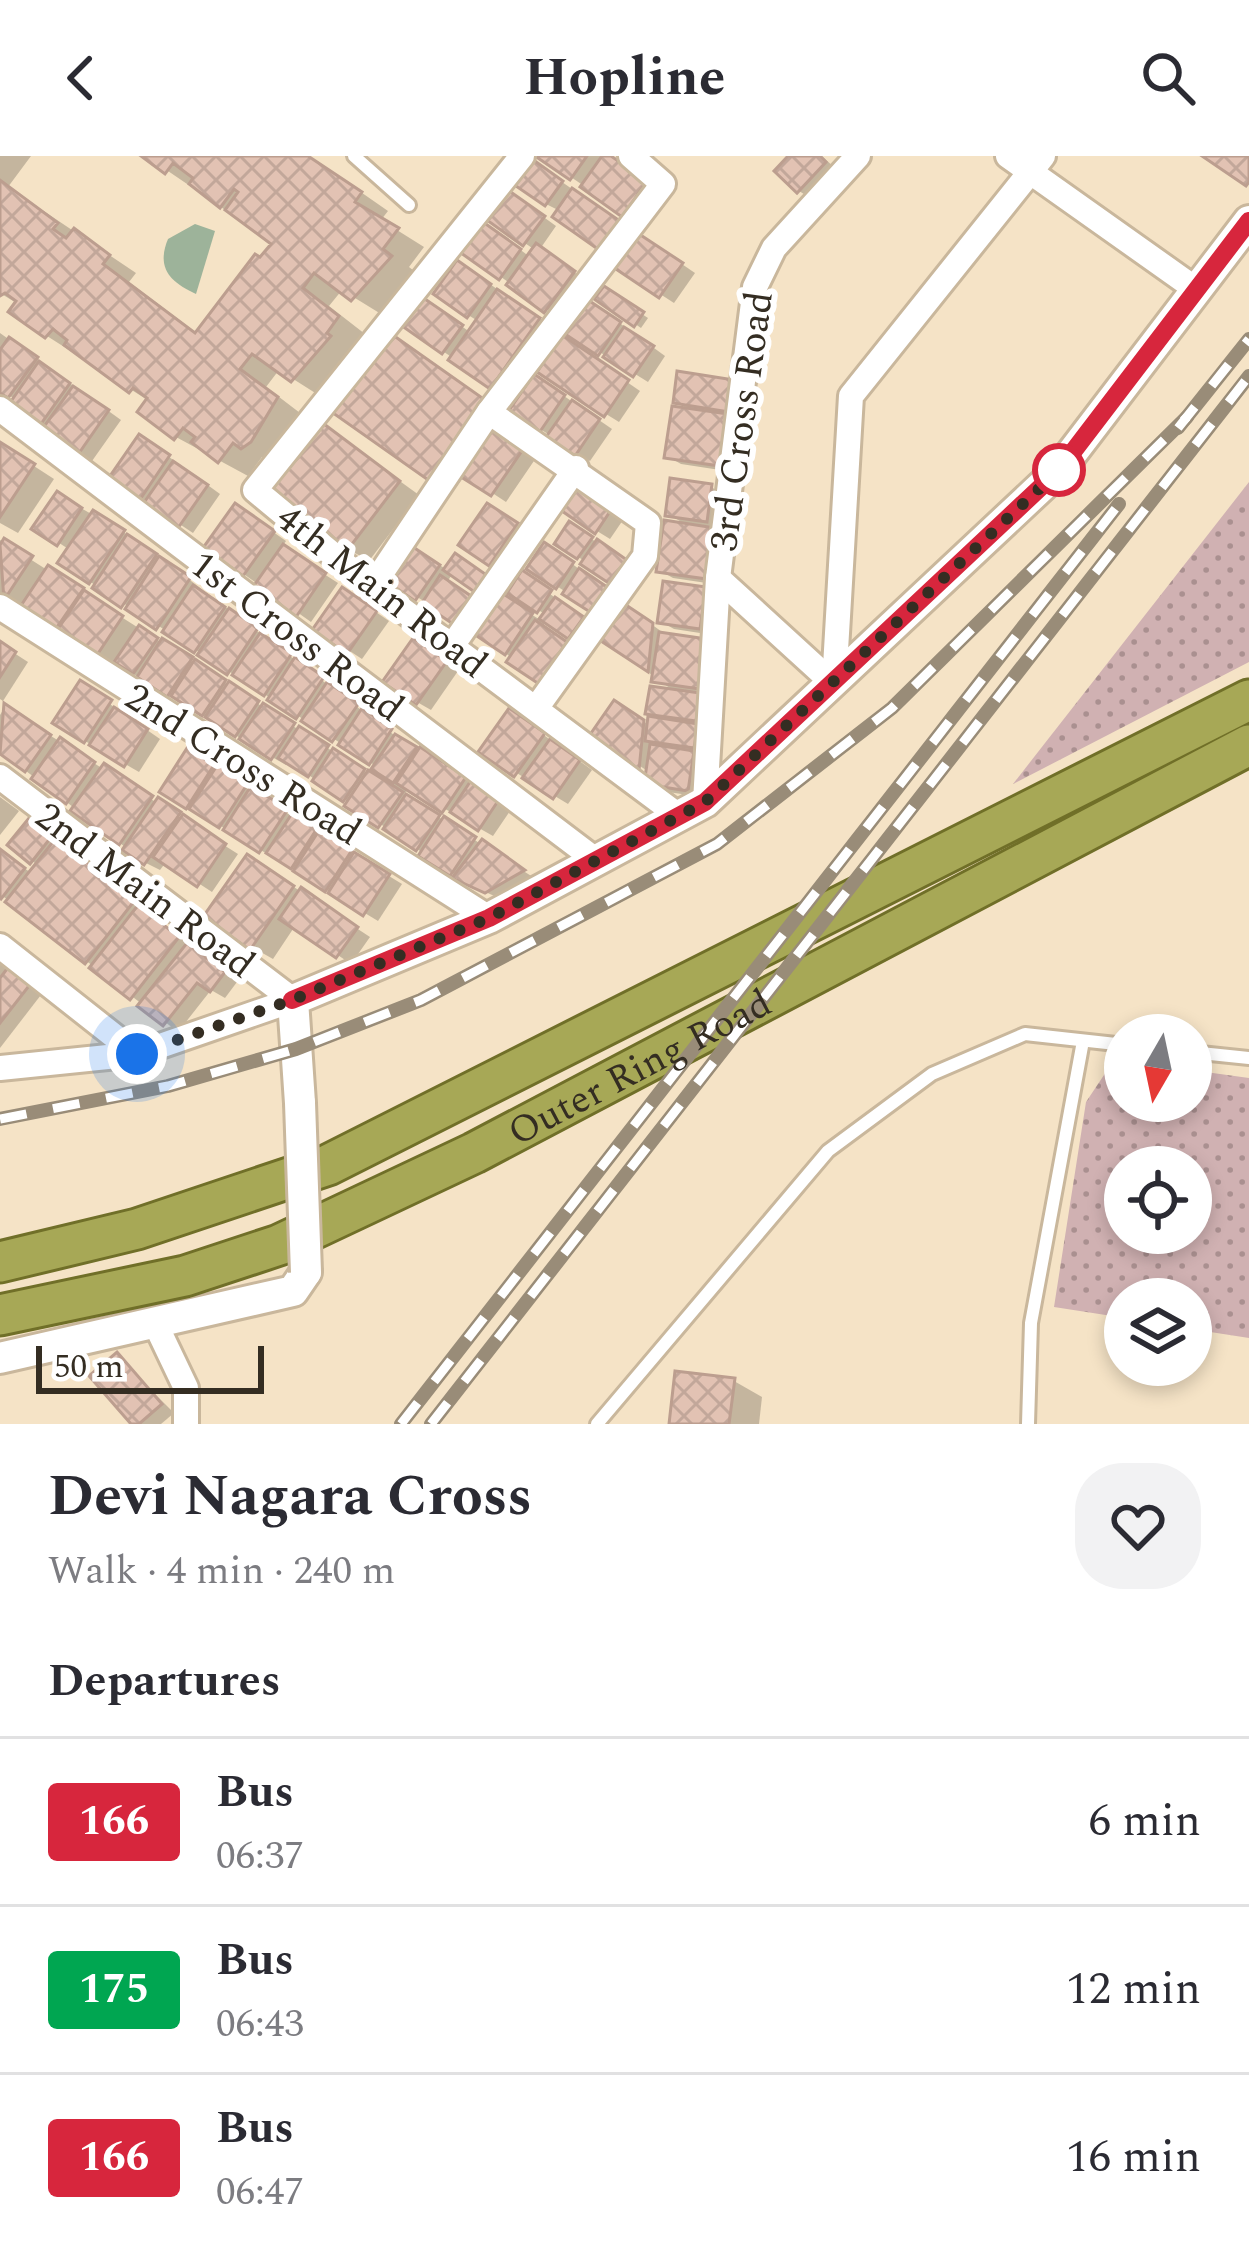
<!DOCTYPE html>
<html lang="en">
<head>
<meta charset="utf-8">
<style>
	body { margin:0; font-family:Spectral,serif; background:#f2f2f3; color:#2b2b33; height:100vh; display:flex; flex-direction:column; font-size:45px; white-space:nowrap }
	* { box-sizing:border-box; margin:0 }
	p { font-size:39px; color:#7c7c81 }
	.icon { flex:none; width:66px; height:66px; fill:none; stroke:currentColor; stroke-width:2; stroke-linecap:round; stroke-linejoin:round }
	.map { position:relative; height:1268px; overflow:hidden }
	.details { display:flex; flex-direction:column; background:#fff; flex:1 }
	.details>* { flex:none }
	.badge { padding:0 24px; border-radius:9px; font-size:42px; line-height:78px }
	.needle { width:78px; rotate:189deg }
	.fabs { position:absolute; left:1104px; top:858px; display:grid; gap:24px }
	.fabs a { display:grid; place-items:center; width:108px; height:108px; border-radius:50%; background:#fff; box-shadow:0 6px 18px #0003; font-size:60px }
	.scale { position:absolute; left:36px; bottom:30px; width:228px; box-sizing:border-box; padding-left:12px; border:6px solid #342d22; border-top:0; font-size:33px; line-height:42px; white-space:nowrap; color:#342d22; -webkit-text-stroke:9px #fff; paint-order:stroke }
	.you { position:absolute; width:60px; height:60px; margin:-30px; border:9px solid #fff; border-radius:50%; background:#1a73e8; box-shadow:0 0 0 18px #1a73e833 }
	.map>.badge { position:absolute; translate:-50% -50%; box-shadow:0 0 0 6px #fff }
	h2 { padding:0 48px; font-size:45px; line-height:108px }
	.round { display:grid; place-items:center; flex:none; width:126px; height:126px; border-radius:48px; background:#f2f2f3 }
	.head { display:flex; align-items:center; justify-content:space-between; height:204px; padding:0 48px }
	h1 { font-size:57px; font-weight:700; line-height:90px }
	ul { padding:0; list-style:none }
	li { display:flex; align-items:center; gap:36px; height:168px; padding:0 48px; border-top:3px solid #e1e1e2 }
	li div { flex:1 }
	li b { display:block; font-size:45px }
	li em { font-style:normal }
	li .badge { min-width:132px; font-weight:700; text-align:center }
	header { display:flex; justify-content:space-between; align-items:center; height:156px; padding:0 48px; background:#fff; font-size:54px; font-weight:700 }
	.map>svg:first-child { display:block }
</style>
</head>
<body>
<header><svg class="icon" aria-label="back" viewBox="0 0 24 24"><path d="M15 5l-7 7 7 7"/></svg>Hopline<svg class="icon" aria-label="search" viewBox="0 0 24 24"><circle cx="10" cy="10" r="6"/><path d="M15 15l6 6"/></svg></header>
<div class="map">
<svg width="1249" height="1268" viewBox="0 0 1249 1268">
	<defs>
		<pattern id="grass-dots" width="8" height="8" patternUnits="userSpaceOnUse" patternTransform="scale(3)"><rect width="8" height="8" fill="#d0b1b2"/><path d="M2 2h.1M6 6h.1" fill="none" stroke="#aa9090" stroke-width="1.8" stroke-linecap="round"/></pattern>
		<pattern id="building-cross-hatch" width="8" height="8" patternUnits="userSpaceOnUse" patternTransform="scale(3)"><rect width="8" height="8" fill="#e2c2b3"/><path d="M0 0l8 8M0 8l8-8" fill="none" stroke="#c2a79a"/></pattern>
	</defs>
	<rect width="100%" height="100%" fill="#f5e3c6"/>
	<!-- grass -->
	<g fill="url(#grass-dots)" fill-rule="evenodd">
		<path d="M1249,326V506L1013,628Z"/>
		<path d="M1114,904L1125,905V945H1191V914L1249,922V1182L1191,1173V1143H1125V1162L1054,1151L1086,946ZM1125,1011H1191V1077H1125Z"/>
	</g>
	<!-- water -->
	<path fill="#9db39a" d="M195,68L215,75L196,138C170,126 156,112 168,83Z"/>
	<!-- shadow -->
	<g fill="#0003">
		<path d="M0,0H31L8,31L136,117L129,126L198,178L275,88L146,0H309L388,55L381,64L424,91L409,111L418,118L381,158L342,134L329,150L365,178L320,240L279,214L266,231L304,260L271,307L262,301L248,320L176,281L149,245L47,180L18,148L0,137Z"/>
		<path d="M540,0H607L659,35L637,66Z"/>
		<path d="M792,0H822L838,15L812,43L799,35Z"/>
		<path d="M546,15L575,35L560,55L546,48Z"/>
		<path d="M520,44L556,70L540,93L587,125L560,162L465,96L498,77L530,101L535,94L488,62Z"/>
		<path d="M651,87L695,117L674,147L617,110Z"/>
		<path d="M471,115L559,176L513,242L444,196L436,153L470,176L478,165L468,159Z"/>
		<path d="M605,134L648,162L641,172L598,143Z"/>
		<path d="M603,155L665,200L648,226L569,177Z"/>
		<path d="M0,177L121,264L92,305L12,250L16,244L0,233Z"/>
		<path d="M390,181L538,299L506,346L465,319L453,335L432,323Z"/>
		<path d="M576,191L640,235L619,266L606,258Z"/>
		<path d="M733,227V316L681,308L667,300L693,256L676,246Z"/>
		<path d="M548,229L612,273L590,305L512,255Z"/>
		<path d="M321,268L419,339L369,405L348,393Z"/>
		<path d="M0,288L54,323L18,377L0,367Z"/>
		<path d="M154,290L220,338L193,377L112,323Z"/>
		<path d="M711,331L725,339L720,372L705,370L727,383L720,429L673,422L659,414L690,371L668,358Z"/>
		<path d="M58,339L137,384L402,585L512,652L493,680L408,632L404,639L536,723L501,743L470,729L288,605L286,609L272,601L0,438V384L370,619L376,610L61,407L70,394L36,372Z"/>
		<path d="M592,344L623,364L610,383L597,375Z"/>
		<path d="M502,358L529,377L504,415L490,407Z"/>
		<path d="M249,359L286,385L282,391L338,427L311,466L207,392Z"/>
		<path d="M570,369L639,414L625,433L558,387Z"/>
		<path d="M559,398L611,437L597,457L530,412Z"/>
		<path d="M422,399L453,417L447,426L483,450L468,473L387,422Z"/>
		<path d="M523,418L588,466L576,484L547,465L542,471L579,496L554,533L478,477L503,441L542,465L546,459L511,436Z"/>
		<path d="M705,434L713,479L674,473L660,465Z"/>
		<path d="M357,443L389,465L362,503L316,473Z"/>
		<path d="M637,458L665,478L713,539L693,536L713,548L708,598L690,596L707,606L702,641L661,635L649,616L593,579L629,556L649,569L652,533L675,536L602,482Z"/>
		<path d="M0,488L28,506L3,545L0,543Z"/>
		<path d="M428,494L458,515L431,554L417,546Z"/>
		<path d="M81,528L160,583L139,616L85,585Z"/>
		<path d="M5,551L238,698L212,736L166,706L160,714L146,707L0,595V559Z"/>
		<path d="M523,564L592,614L568,648L482,596Z"/>
		<path d="M188,596L402,728L378,765L163,635Z"/>
		<path d="M0,641L19,655L0,679Z"/>
		<path d="M43,673L237,826L225,842L211,834L178,876L0,738V694L31,717L38,709L32,705Z"/>
		<path d="M268,714L370,781L351,808L295,770L273,803L252,791Z"/>
		<path d="M0,800L44,835L0,892Z"/>
		<path d="M117,1200L174,1257L161,1268H135Z"/>
		<path d="M734,1225L762,1241L759,1268H672Z"/>
	</g>
	<!-- building -->
	<g fill="url(#building-cross-hatch)" stroke="#bc9e8f" stroke-width="3">
		<path d="M141,0H308L362,36L355,46L399,72L383,93L392,100L351,145L314,117L303,132L339,160L327,177L331,180L291,226L252,198L240,213L278,241L251,286L241,293L233,287L218,307L191,286L195,281L183,272L174,284L137,256L147,242L133,232L129,237L64,189L67,184L53,173L45,182L8,156L16,145L5,137L0,140V24L58,67L53,73L66,82L74,72L110,99L103,108L195,177L255,98L260,101L271,88L225,54L238,36L234,33L220,52L189,28L193,22L173,7L165,18Z"/>
		<path d="M535,0H587L570,24Z"/>
		<path d="M602,0H611L647,25L622,61L580,31Z"/>
		<path d="M788,0H820L826,6L797,37L774,15Z"/>
		<path d="M1202,0H1249V26L1246,30Z"/>
		<path d="M532,3L563,25L545,50L513,28Z"/>
		<path d="M505,32L545,60L523,90L484,62Z"/>
		<path d="M572,32L620,65L599,94L552,61Z"/>
		<path d="M483,66L521,93L499,124L461,97Z"/>
		<path d="M636,76L683,107L659,142L613,111Z"/>
		<path d="M536,87L575,115L544,157L506,129Z"/>
		<path d="M457,104L491,128L467,162L433,138Z"/>
		<path d="M604,130L644,156L634,171L594,143Z"/>
		<path d="M497,133L540,162L490,233L448,204Z"/>
		<path d="M422,141L463,169L442,198L402,170Z"/>
		<path d="M588,144L621,166L598,200L565,178Z"/>
		<path d="M624,171L654,190L633,221L603,201Z"/>
		<path d="M390,177L488,246L431,326L333,257Z"/>
		<path d="M562,179L629,224L604,261L537,216Z"/>
		<path d="M9,181L38,201L8,242L0,237V194Z"/>
		<path d="M39,205L70,227L38,272L7,251Z"/>
		<path d="M677,215L734,224L729,256L673,247Z"/>
		<path d="M534,218L565,239L539,277L508,256Z"/>
		<path d="M73,230L109,254L77,300L41,275Z"/>
		<path d="M572,244L600,263L575,300L546,281Z"/>
		<path d="M672,250L728,258L720,310L664,302Z"/>
		<path d="M320,265L400,325L346,396L266,336Z"/>
		<path d="M493,267L526,289L491,340L458,319Z"/>
		<path d="M139,278L170,299L139,345L108,323Z"/>
		<path d="M0,286L35,308L0,361Z"/>
		<path d="M173,305L208,329L178,372L143,348Z"/>
		<path d="M670,322L712,328L707,366L665,360Z"/>
		<path d="M577,332L611,354L595,378L562,355Z"/>
		<path d="M57,335L82,352L57,390L31,373Z"/>
		<path d="M235,347L275,375L243,420L203,392Z"/>
		<path d="M487,347L518,367L489,410L458,389Z"/>
		<path d="M93,354L125,374L89,428L57,407Z"/>
		<path d="M664,364L715,372L707,423L656,416Z"/>
		<path d="M569,365L593,381L577,403L554,388Z"/>
		<path d="M127,378L157,398L121,452L92,432Z"/>
		<path d="M4,382L33,400L4,444L0,389Z"/>
		<path d="M597,383L627,404L610,428L580,408Z"/>
		<path d="M544,386L574,406L556,433L526,413Z"/>
		<path d="M407,387L440,409L415,445L383,423Z"/>
		<path d="M283,388L326,417L296,461L253,431Z"/>
		<path d="M455,397L488,420L476,437L443,414Z"/>
		<path d="M159,400L191,421L156,474L125,453Z"/>
		<path d="M48,409L84,432L55,474L20,451Z"/>
		<path d="M579,412L607,431L590,456L562,438Z"/>
		<path d="M522,414L552,434L537,457L507,437Z"/>
		<path d="M440,419L471,440L453,468L422,447Z"/>
		<path d="M663,425L706,431L700,473L657,467Z"/>
		<path d="M193,429L225,451L194,497L162,476Z"/>
		<path d="M342,431L377,455L347,498L312,474Z"/>
		<path d="M84,434L123,460L97,499L58,473Z"/>
		<path d="M502,437L533,457L505,499L474,478Z"/>
		<path d="M555,441L584,461L568,483L539,463Z"/>
		<path d="M623,447L653,467L648,516L598,483Z"/>
		<path d="M229,452L258,472L227,519L197,499Z"/>
		<path d="M535,464L567,486L539,528L506,506Z"/>
		<path d="M139,469L158,482L133,518L114,506Z"/>
		<path d="M659,476L707,483L700,533L651,526Z"/>
		<path d="M260,477L292,497L264,540L232,519Z"/>
		<path d="M162,482L193,501L167,541L137,521Z"/>
		<path d="M413,482L447,505L416,549L382,526Z"/>
		<path d="M0,485L16,496L0,521Z"/>
		<path d="M295,501L324,521L296,563L267,544Z"/>
		<path d="M195,503L226,524L202,560L171,540Z"/>
		<path d="M80,524L112,544L84,587L52,567Z"/>
		<path d="M229,525L259,545L235,581L205,561Z"/>
		<path d="M327,526L359,547L332,586L301,565Z"/>
		<path d="M650,530L700,537L696,565L645,558Z"/>
		<path d="M614,544L644,564L639,614L589,580Z"/>
		<path d="M4,547L51,579L25,616L0,598Z"/>
		<path d="M263,547L295,567L271,604L239,583Z"/>
		<path d="M114,551L148,573L124,611L89,589Z"/>
		<path d="M362,552L392,573L369,609L338,589Z"/>
		<path d="M509,552L545,577L514,621L478,596Z"/>
		<path d="M648,560L698,568L694,592L645,585Z"/>
		<path d="M299,570L329,589L308,621L278,602Z"/>
		<path d="M395,578L417,591L393,627L371,613Z"/>
		<path d="M60,581L95,606L66,648L31,623Z"/>
		<path d="M550,583L580,604L553,643L522,622Z"/>
		<path d="M650,588L694,595L688,635L644,628Z"/>
		<path d="M420,591L466,621L442,657L396,627Z"/>
		<path d="M187,592L214,609L186,653L159,636Z"/>
		<path d="M333,592L365,613L343,646L312,625Z"/>
		<path d="M104,607L153,640L119,689L70,655Z"/>
		<path d="M218,608L248,627L219,672L189,653Z"/>
		<path d="M368,614L403,636L378,672L344,650Z"/>
		<path d="M472,623L500,642L478,675L450,656Z"/>
		<path d="M251,630L288,653L259,697L223,674Z"/>
		<path d="M406,638L440,659L416,695L383,673Z"/>
		<path d="M158,641L181,656L144,709L122,694Z"/>
		<path d="M293,656L318,671L291,713L266,697Z"/>
		<path d="M183,658L226,688L197,731L153,701Z"/>
		<path d="M444,660L476,681L450,720L418,700Z"/>
		<path d="M29,662L52,680L30,708L7,689Z"/>
		<path d="M320,673L352,694L325,736L293,715Z"/>
		<path d="M56,682L135,744L85,808L5,746Z"/>
		<path d="M482,683L525,714L485,737L452,722Z"/>
		<path d="M0,693L25,712L1,743L0,742Z"/>
		<path d="M354,696L390,718L363,760L328,737Z"/>
		<path d="M247,698L294,730L250,794L203,761Z"/>
		<path d="M301,731L358,771L336,802L279,763Z"/>
		<path d="M138,749L179,781L130,844L89,812Z"/>
		<path d="M187,787L225,816L210,836L197,827L163,870L137,850Z"/>
		<path d="M10,809L32,826L0,867V822Z"/>
		<path d="M117,1196L162,1248L139,1268H131L89,1220Z"/>
		<path d="M675,1215L735,1222L729,1268H669Z"/>
	</g>
	<g fill="none" stroke-linecap="round" stroke-linejoin="round">
		<defs>
			<g id="service">
				<path d="M354,0L409,49"/>
				<path d="M1191,896L1249,902"/>
				<path d="M597,1268L828,995L932,918L1025,878L1125,889"/>
				<path d="M1028,1268L1031,1167L1083,885"/>
			</g>
			<g id="minor">
				<path d="M522,0L255,334L372,431L679,660"/>
				<path d="M1008,0L1197,134"/>
				<path d="M0,253L597,705"/>
				<path d="M718,422L834,528"/>
				<path d="M372,431L489,256"/>
				<path d="M0,451L489,762"/>
				<path d="M452,490L576,312"/>
				<path d="M834,528L851,240L1043,0"/>
				<path d="M537,551L645,400L648,367L489,256L663,28L631,0"/>
				<path d="M0,621L293,844"/>
				<path d="M705,646L718,422L755,131L774,92L858,0"/>
				<path d="M0,790L137,898"/>
				<path d="M0,912L137,898L293,844"/>
				<path d="M155,1167L186,1232V1268"/>
			</g>
			<g id="tertiary">
				<path d="M300,947L293,844L489,762L705,646L1059,314L1249,65"/>
				<path d="M0,1202L293,1135L306,1116"/>
			</g>
			<g id="trunk">
				<path d="M0,1106L137,1073L328,1009L1249,544"/>
				<path id="s1" d="M0,1159L185,1120L279,1089L474,997L1249,589"/>
			</g>
		</defs>
		<!-- service casing -->
		<use href="#service" stroke="#c9b79c" stroke-width="18"/>
		<!-- minor casing -->
		<use href="#minor" stroke="#c9b79c" stroke-width="30"/>
		<!-- tertiary casing -->
		<use href="#tertiary" stroke="#c9b79c" stroke-width="36"/>
		<!-- trunk casing -->
		<use href="#trunk" stroke="#706f28" stroke-width="45"/>
		<!-- service -->
		<use href="#service" stroke="#fff" stroke-width="12"/>
		<!-- minor -->
		<use href="#minor" stroke="#fff" stroke-width="24"/>
		<!-- tertiary -->
		<use href="#tertiary" stroke="#fff" stroke-width="30"/>
		<!-- trunk -->
		<use href="#trunk" stroke="#a7a856" stroke-width="39"/>
		<defs>
			<g id="rail">
				<path d="M1178,272L1249,183"/>
				<path d="M0,963L168,930L296,893L421,844L717,688L892,552L1187,261"/>
				<path d="M401,1268L1119,348"/>
				<path d="M431,1268L1249,220"/>
			</g>
		</defs>
		<!-- rail casing -->
		<use href="#rail" stroke="#998c78" stroke-width="14"/>
		<!-- rail -->
		<use href="#rail" stroke="#fff" stroke-width="9" stroke-dasharray="27" stroke-linecap="butt"/>
		<defs>
			<path id="tertiary-bridge" d="M300,947L306,1116"/>
		</defs>
		<!-- tertiary-bridge casing -->
		<use href="#tertiary-bridge" stroke="#c9b79c" stroke-width="36" stroke-linecap="butt"/>
		<!-- tertiary-bridge -->
		<use href="#tertiary-bridge" stroke="#fff" stroke-width="30"/>
	</g>
	<g fill="none" stroke-linecap="round" stroke-linejoin="round">
		<defs>
			<path id="line" d="M292,844L489,762L705,646L1059,314L1249,65"/>
		</defs>
		<!-- line casing -->
		<use href="#line" stroke="#fff" stroke-width="27"/>
		<!-- line -->
		<use href="#line" stroke="#d7263d" stroke-width="18"/>
		<!-- walk -->
		<path stroke="#342d22" stroke-width="12" stroke-dasharray="0 21.6" d="M137,898L292,844L489,762L705,646L1059,314"/>
	</g>
	<!-- markers -->
	<circle fill="#fff" stroke="#d7263d" stroke-width="6" cx="1059" cy="314" r="24"/>
	<g text-anchor="middle" stroke-width="12" stroke-linejoin="round" paint-order="stroke">
		<!-- street labels -->
		<g font-size="39" fill="#342d22" stroke="#fff">
			<text transform="translate(740 265) rotate(-82)" y="14">3rd Cross Road</text>
			<text transform="translate(383 434) rotate(38)" y="14">4th Main Road</text>
			<text transform="translate(298 479) rotate(37)" y="14">1st Cross Road</text>
			<text transform="translate(244 607) rotate(32)" y="14">2nd Cross Road</text>
			<text transform="translate(146 733) rotate(37)" y="14">2nd Main Road</text>
			<text dy="14" stroke="none"><textPath href="#s1" startOffset="690">Outer Ring Road</textPath></text>
		</g>
	</g>
</svg>
<div class="fabs">
<a><svg class="needle" viewBox="-14 -14 28 28"><path d="M0-13l5 13h-10z" fill="#e53935"/><path d="M0 13l5-13h-10z" fill="#7c7c81"/></svg></a>
<a><svg class="icon" aria-label="locate" viewBox="0 0 24 24"><circle cx="12" cy="12" r="6"/><path d="M12 2v4M12 18v4M2 12h4M18 12h4"/></svg></a>
<a><svg class="icon" aria-label="layers" viewBox="0 0 24 24"><path d="M12 4l9 5-9 5-9-5zM3 14l9 5 9-5"/></svg></a>
</div>
<div class="scale">50 m</div>
<div class="you" style="left:137px;top:898px"></div>
</div>
<section class="details">
<div class="head"><div><h1>Devi Nagara Cross</h1><p>Walk · 4 min · 240 m</p></div><a class="round"><svg class="icon" aria-label="heart" viewBox="0 0 24 24"><path d="M12 20l-8-8c-3-5 5-10 8-4 3-6 11-1 8 4z"/></svg></a></div>
<h2>Departures</h2>
<ul>
<li><span class="badge" style="background:#d7263d;color:#fff">166</span><div><b>Bus</b><p>06:37</p></div><em>6 min</em></li>
<li><span class="badge" style="background:#00a651;color:#fff">175</span><div><b>Bus</b><p>06:43</p></div><em>12 min</em></li>
<li><span class="badge" style="background:#d7263d;color:#fff">166</span><div><b>Bus</b><p>06:47</p></div><em>16 min</em></li>
</ul>
</section>
</body>
</html>
